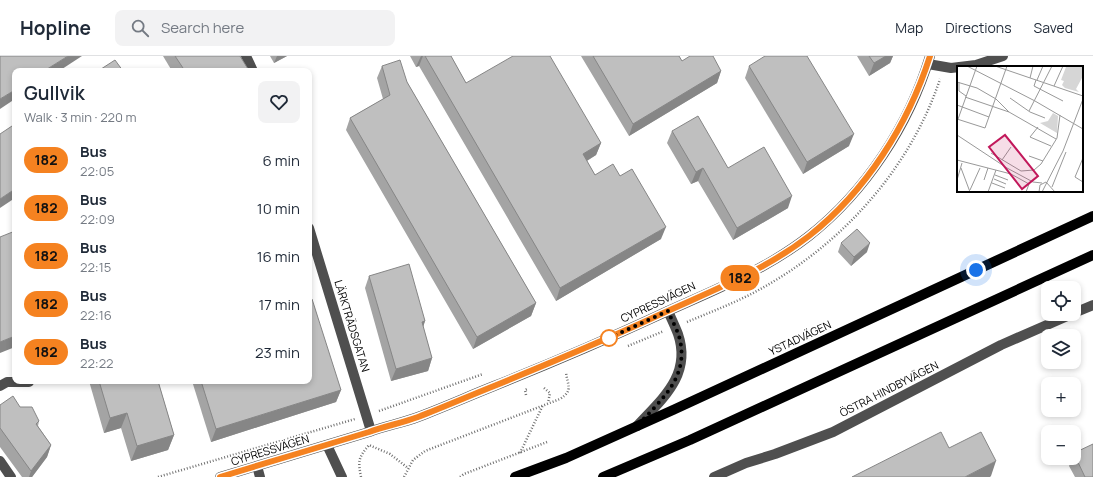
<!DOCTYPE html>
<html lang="en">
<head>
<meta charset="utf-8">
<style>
	body { margin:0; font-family:Manrope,sans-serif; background:#f2f2f3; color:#1f2937; height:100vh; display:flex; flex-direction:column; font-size:15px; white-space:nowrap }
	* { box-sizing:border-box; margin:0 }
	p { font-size:13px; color:#747a83 }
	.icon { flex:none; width:22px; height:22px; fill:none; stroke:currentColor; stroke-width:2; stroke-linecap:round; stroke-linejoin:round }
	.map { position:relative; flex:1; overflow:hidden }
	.drawer { position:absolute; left:12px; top:12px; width:300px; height:316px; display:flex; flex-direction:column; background:#fff; border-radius:8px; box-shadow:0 2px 6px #0003 }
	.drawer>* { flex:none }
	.badge { padding:0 8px; border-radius:13px; font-size:14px; line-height:26px }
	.controls { position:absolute; left:1041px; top:225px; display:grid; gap:8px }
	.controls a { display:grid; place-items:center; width:40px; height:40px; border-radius:8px; background:#fff; box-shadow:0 2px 6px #0003; font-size:20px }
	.you { position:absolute; width:20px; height:20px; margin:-10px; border:3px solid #fff; border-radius:50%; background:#1a73e8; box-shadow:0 0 0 6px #1a73e833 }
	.map>.badge { position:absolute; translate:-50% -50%; box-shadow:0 0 0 2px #fff }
	.round { display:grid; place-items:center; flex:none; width:42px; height:42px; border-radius:8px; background:#f2f2f3 }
	.headline { display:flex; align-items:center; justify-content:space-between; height:68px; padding:0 12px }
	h1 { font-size:19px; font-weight:600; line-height:30px }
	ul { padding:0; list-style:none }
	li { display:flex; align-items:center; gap:12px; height:48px; padding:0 12px }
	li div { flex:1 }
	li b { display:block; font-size:15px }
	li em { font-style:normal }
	li .badge { min-width:44px; font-weight:700; text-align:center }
	header { display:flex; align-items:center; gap:24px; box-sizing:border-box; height:56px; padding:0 20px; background:#fff; border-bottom:1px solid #e0e1e3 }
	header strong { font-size:19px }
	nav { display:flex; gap:22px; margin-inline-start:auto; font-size:14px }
	.search { width:280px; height:36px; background:#f2f2f3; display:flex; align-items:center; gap:10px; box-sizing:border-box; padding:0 14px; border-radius:8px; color:#747a83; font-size:15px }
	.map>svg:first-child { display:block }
</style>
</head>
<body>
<header>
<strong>Hopline</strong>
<div class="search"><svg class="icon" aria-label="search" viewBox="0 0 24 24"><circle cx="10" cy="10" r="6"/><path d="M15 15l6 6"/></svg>Search here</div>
<nav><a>Map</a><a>Directions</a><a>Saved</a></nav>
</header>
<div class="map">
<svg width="1093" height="421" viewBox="0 0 1093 421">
	<rect width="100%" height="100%" fill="#fff"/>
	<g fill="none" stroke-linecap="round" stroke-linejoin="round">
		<!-- path -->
		<g stroke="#717171" stroke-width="2.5" stroke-dasharray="1 2" stroke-linecap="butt">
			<path d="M687,266C713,255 740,245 764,231C844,186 911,111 940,23"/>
			<path d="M628,290L664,275"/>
			<path d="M544,332L550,337L548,347"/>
			<path d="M526,339L525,334L527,333"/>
			<path d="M379,355L483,318"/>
			<path d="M520,397L543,349"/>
			<path d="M158,421L355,363"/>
			<path d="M361,421C358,405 358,402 369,389L390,398L408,412"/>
			<path d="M404,421L413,404L425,395L560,343C574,334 567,329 566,316"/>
			<path d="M460,421L464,418L547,386"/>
		</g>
		<!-- minor -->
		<g stroke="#4f4f4f" stroke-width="10">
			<path d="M246,0L253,15"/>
			<path d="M928,8L951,12L976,9L1003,0"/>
			<path d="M309,172L371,375"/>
			<path d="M1074,257L1093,249"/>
			<path d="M0,330L7,326H29"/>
			<path d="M637,370C662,343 692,319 678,278C675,270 671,262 668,255"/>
			<path d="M327,389L342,421"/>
			<path d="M0,405L11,421"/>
			<path d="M257,410L260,421"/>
			<path d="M220,421C270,406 319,391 369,376C385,370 402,367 418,361C444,351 469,340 494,330C549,308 603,285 657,260C709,236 763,216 809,180C866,135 909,69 930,0"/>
			<path d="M714,421L746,407L775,398L833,376L1001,289L1072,258"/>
		</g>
		<!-- major -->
		<g stroke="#000" stroke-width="10">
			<path d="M515,421L566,402L673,354L1093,160"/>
			<path d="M603,421L690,384L1093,199"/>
		</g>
	</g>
	<!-- wall -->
	<g fill="#a4a4a4">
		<path d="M163,0H240L248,15H172Z"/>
		<path d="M270,0H287L274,7Z"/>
		<path d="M410,0H451L466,27L601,87L596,99L587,105L595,119L620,120L661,183L556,245L419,10L416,11Z"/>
		<path d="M581,0H679L682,5L721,15L717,27L629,80Z"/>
		<path d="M857,0H893L890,7L869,20Z"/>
		<path d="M382,10L407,26L536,247L531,260L473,293L346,74L350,62L383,43L377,22Z"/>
		<path d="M749,10L849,90L803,118L745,22Z"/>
		<path d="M672,75L728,112L788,152L733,184L698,125L691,128L667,87Z"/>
		<path d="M841,187L867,196L851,210L838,196Z"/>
		<path d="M369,220L425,265L423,271L432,302L428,315L391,325L365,232Z"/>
		<path d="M89,325H158L174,379L168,394L131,405L121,372L104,377Z"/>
		<path d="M192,325H309L341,334L336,346L211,386Z"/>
		<path d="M0,349L20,351L39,365L38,370L51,389L47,401L32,421H22L0,391Z"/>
		<path d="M1074,397L1093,421H1075L1069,410L1072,402H1074Z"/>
	</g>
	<!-- shaded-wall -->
	<g fill="#868686">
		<path d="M68,0H82L59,15H44Z"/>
		<path d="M277,0H287L274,7Z"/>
		<path d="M421,0H423L419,10L416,11Z"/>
		<path d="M886,0H893L890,7L869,20L874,7Z"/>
		<path d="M721,15L717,27L629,80L633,68Z"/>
		<path d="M15,34V43L0,53V43Z"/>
		<path d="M854,78L849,90L803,118L807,106Z"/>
		<path d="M601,87L596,99L578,110L583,98Z"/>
		<path d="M703,112L698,125L691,128L696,116Z"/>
		<path d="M15,133V142L0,152V143Z"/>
		<path d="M792,140L788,152L733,184L737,172Z"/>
		<path d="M666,171L661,183L556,245L560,232Z"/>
		<path d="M870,187L867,196L851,210L854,201Z"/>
		<path d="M536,247L531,260L473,293L477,281Z"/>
		<path d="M425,265L421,277L422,266Z"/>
		<path d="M15,280V291L0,297V286Z"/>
		<path d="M432,302L428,315L391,325L396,313Z"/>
		<path d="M341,334L336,346L211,386L216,373Z"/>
		<path d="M127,357L121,372L104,377L110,362Z"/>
		<path d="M174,379L168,394L131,405L137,390Z"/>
		<path d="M51,389L47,401L32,421H29L31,415Z"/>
		<path d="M996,405L991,420L990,421H965Z"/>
	</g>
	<!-- building -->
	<g fill="#bfbfbf" stroke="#868686">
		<path d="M0,0H68L44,15H15V34L0,43Z"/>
		<path d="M175,0H240L248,13L245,15H185Z"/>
		<path d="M425,0H451L466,27L513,0H550L601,87L583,98L595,119L613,108L620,120L632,113L666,171L560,232Z"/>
		<path d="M593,0H679L682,5L690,0H713L721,15L633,68Z"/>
		<path d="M765,0H807L854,78L807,106L749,10Z"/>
		<path d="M869,0H886L874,7Z"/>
		<path d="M115,4L123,15H98Z"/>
		<path d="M400,4L407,26L536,247L477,281L350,62L390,39L382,10Z"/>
		<path d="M698,60L728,112L764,91L792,140L737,172L703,112L696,116L672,75Z"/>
		<path d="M15,68V133L0,143V78Z"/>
		<path d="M857,173L870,187L854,201L841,187Z"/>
		<path d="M15,175V280L0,286V181Z"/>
		<path d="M409,208L425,265L422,266L432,302L396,313L369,220Z"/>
		<path d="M312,243L341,334L216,373L201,325H309V244Z"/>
		<path d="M99,325H158L174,379L137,390L127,357L110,362Z"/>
		<path d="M13,340L20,351H32L39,365L36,368L51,389L31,415L0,372V349Z"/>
		<path d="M941,376L949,392L981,376L996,405L965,421H852Z"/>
		<path d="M1093,388V421H1085L1074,398V397Z"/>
	</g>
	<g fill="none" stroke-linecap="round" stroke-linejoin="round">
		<defs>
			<path id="line" d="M220,421C270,406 319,391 369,376C385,370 402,367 418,361C444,351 469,340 494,330C550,307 606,284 661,258C711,235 764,215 809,180C866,135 908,69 930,0"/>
		</defs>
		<!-- line casing -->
		<use href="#line" stroke="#fff" stroke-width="9"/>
		<!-- line -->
		<use href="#line" stroke="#f58220" stroke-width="6"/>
		<!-- walk -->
		<path stroke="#000" stroke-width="4" stroke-dasharray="0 7.2" d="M609,282L668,255C671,262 675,270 678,277C692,319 662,343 637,370L976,214"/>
	</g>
	<!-- markers -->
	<circle fill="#fff" stroke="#f58220" stroke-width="2" cx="609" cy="282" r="8"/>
	<g text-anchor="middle" stroke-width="3" stroke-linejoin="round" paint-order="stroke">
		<!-- street labels -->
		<g font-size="11" fill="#000" stroke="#fff">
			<text transform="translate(658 246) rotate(-25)" y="4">CYPRESSVÄGEN</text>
			<text transform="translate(352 270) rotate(73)" y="4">LÄRKTRÄDSGATAN</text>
			<text transform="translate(800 282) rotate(-25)" y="4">YSTADVÄGEN</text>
			<text transform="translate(889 333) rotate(-27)" y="4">ÖSTRA HINDBYVÄGEN</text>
			<text transform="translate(270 394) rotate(-17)" y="4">CYPRESSVÄGEN</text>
		</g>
	</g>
	<!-- overview -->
	<g transform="translate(957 10)">
		<rect width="126" height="126" fill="#fff"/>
		<path d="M106,0H126V10L119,23L122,26L108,22L105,19L107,15L104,14L109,1ZM96,47L101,50L100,67L83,57L91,55Z" fill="#d6d6d6"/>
		<path fill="none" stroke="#999" stroke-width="1" d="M10,0L78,35L126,63M38,0L126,30M73,12L76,0M79,14L77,20L106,35M80,14L86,0M0,16L20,22L39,33L52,46L99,73M2,16V25L9,30M97,20L106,0M8,31L52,46M53,32L73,46L88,52M0,39L32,51M72,45L95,0M0,53L28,62L50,0M0,56L20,0M81,61L73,71L94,80M0,69L50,102L76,116L85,117M34,87L64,105L77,104L84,98L100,72L103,49M72,90L86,95M126,92L118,111L126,116M0,94L54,108L72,118L69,126M45,94L54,81M4,102L13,126M38,109L51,114M37,113L49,118M0,114L5,97M27,114L31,102M35,117L48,122M95,121L109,86M13,124L23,102M31,126L39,104M82,126L83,119L89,116L98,126M85,126L106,85L126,33"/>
		<path fill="#c2185b" fill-opacity="0.15" stroke="#c2185b" stroke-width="2" d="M48,69L81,110L65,123L32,81Z"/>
		<rect width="126" height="126" fill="none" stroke="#000" stroke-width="2"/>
	</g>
</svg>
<div class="controls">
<a><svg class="icon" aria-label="locate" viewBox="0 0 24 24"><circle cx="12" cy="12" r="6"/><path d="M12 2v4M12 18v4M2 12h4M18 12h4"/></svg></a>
<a><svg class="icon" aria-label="layers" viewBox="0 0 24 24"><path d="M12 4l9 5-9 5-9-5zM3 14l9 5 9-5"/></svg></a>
<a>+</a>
<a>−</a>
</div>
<div class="you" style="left:976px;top:214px"></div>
<b class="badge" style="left:740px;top:222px;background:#f58220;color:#111">182</b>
<section class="drawer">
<div class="headline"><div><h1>Gullvik</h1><p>Walk · 3 min · 220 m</p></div><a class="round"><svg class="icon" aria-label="heart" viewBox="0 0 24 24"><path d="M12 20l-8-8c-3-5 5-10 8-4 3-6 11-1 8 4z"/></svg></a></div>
<ul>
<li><span class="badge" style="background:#f58220;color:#111">182</span><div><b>Bus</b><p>22:05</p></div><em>6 min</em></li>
<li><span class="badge" style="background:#f58220;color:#111">182</span><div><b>Bus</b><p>22:09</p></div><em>10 min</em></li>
<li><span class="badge" style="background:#f58220;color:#111">182</span><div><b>Bus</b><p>22:15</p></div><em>16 min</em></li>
<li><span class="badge" style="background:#f58220;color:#111">182</span><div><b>Bus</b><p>22:16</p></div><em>17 min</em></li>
<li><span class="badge" style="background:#f58220;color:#111">182</span><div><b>Bus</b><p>22:22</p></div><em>23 min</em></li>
</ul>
</section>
</div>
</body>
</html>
